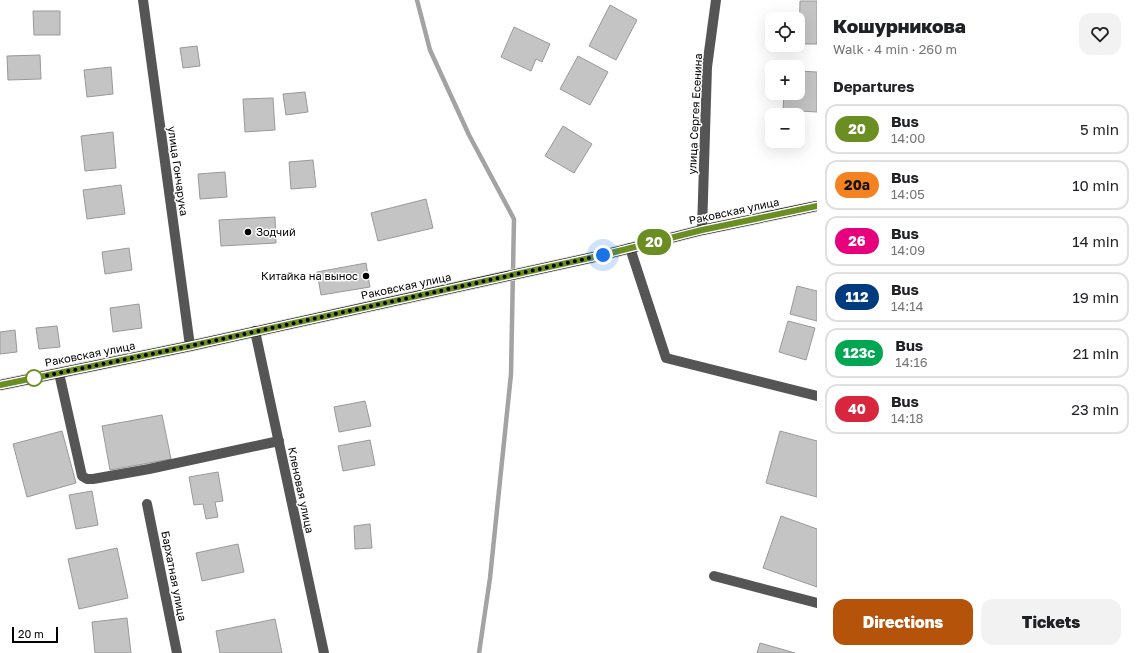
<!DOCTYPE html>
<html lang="en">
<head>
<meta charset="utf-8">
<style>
	body { margin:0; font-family:"Golos Text",sans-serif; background:#f2f2f2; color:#202124; height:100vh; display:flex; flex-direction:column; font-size:15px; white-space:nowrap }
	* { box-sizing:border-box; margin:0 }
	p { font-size:13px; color:#757577 }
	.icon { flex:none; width:22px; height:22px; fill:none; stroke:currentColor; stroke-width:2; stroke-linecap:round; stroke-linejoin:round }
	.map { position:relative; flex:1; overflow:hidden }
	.side { display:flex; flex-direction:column; background:#fff; width:320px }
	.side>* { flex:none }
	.badge { padding:0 8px; border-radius:13px; font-size:14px; line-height:26px }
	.buttons { position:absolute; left:765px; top:12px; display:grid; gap:8px }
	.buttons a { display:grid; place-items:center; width:40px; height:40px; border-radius:8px; background:#fff; box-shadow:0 4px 16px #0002; font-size:20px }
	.scale { position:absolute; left:12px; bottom:10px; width:46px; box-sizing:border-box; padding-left:4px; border:2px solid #000; border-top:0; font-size:11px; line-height:14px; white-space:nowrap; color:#000; -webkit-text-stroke:3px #fff; paint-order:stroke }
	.you { position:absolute; width:20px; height:20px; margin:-10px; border:3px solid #fff; border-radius:50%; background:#1a73e8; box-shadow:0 0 0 6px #1a73e833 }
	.map>.badge { position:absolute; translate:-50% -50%; box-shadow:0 0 0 2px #fff }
	h2 { padding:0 16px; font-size:15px; line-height:36px }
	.round { display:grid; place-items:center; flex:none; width:42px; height:42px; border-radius:12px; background:#f2f2f2 }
	.summary { display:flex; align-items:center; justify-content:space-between; height:68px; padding:0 16px }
	h1 { font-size:19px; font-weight:800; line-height:30px }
	.button { display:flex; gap:8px; margin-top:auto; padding:8px 16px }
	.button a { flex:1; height:46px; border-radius:12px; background:#b45309; color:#fff; font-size:16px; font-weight:800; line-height:46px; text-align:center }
	.button a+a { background:#f2f2f2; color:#202124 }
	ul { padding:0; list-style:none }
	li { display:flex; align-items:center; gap:12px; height:50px; margin:0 8px 6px; padding:0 8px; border:2px solid #e0e0e0; border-radius:12px }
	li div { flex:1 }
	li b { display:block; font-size:15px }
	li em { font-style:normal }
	li .badge { min-width:44px; font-weight:700; text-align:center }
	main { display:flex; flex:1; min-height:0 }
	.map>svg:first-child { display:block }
</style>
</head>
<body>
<main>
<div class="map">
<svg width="817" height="653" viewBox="0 0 817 653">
	<rect width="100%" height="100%" fill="#fff"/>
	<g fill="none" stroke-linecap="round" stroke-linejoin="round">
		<!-- stream -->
		<path stroke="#a3a3a3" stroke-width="4.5" d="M417,0L430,50L469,135L514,219L511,374L490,578L479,653"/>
	</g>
	<!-- building -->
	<g fill="#c4c4c4" stroke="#999">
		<path d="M800,1H817V44H799Z"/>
		<path d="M610,5L637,20L616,60L589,46Z"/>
		<path d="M33,11H60V35H34Z"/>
		<path d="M514,27L550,44L542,62L536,59L531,71L501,57Z"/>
		<path d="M197,46L200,66L183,68L180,48Z"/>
		<path d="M40,55L41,79L8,80L7,56Z"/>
		<path d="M578,56L608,72L590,105L560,89Z"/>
		<path d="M111,67L113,94L87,97L84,70Z"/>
		<path d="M798,71L817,72V112L783,110L784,93H798Z"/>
		<path d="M305,92L308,112L286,115L283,94Z"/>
		<path d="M273,98L275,130L245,132L243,99Z"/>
		<path d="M563,126L592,144L574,173L545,156Z"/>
		<path d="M113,132L116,168L85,171L81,136Z"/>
		<path d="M313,160L316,187L291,189L289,162Z"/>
		<path d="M225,172L227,197L200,199L198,174Z"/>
		<path d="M121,185L125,214L87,219L83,190Z"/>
		<path d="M426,199L433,228L378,241L371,213Z"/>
		<path d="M275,217L276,243L221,246L219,220Z"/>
		<path d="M129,248L132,270L105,274L102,252Z"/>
		<path d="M366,263L370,287L321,295L317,272Z"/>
		<path d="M797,286L817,291V321L790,314Z"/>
		<path d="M139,304L142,328L113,332L110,308Z"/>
		<path d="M788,321L815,328L806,360L779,352Z"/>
		<path d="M57,326L60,347L39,349L36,328Z"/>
		<path d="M15,330L17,352L0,354V332Z"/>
		<path d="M365,401L371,426L339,432L334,407Z"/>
		<path d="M162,415L171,459L110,470L102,426Z"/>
		<path d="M62,431L76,483L27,497L13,444Z"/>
		<path d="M780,431L817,441V497L766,483Z"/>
		<path d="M370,440L375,465L343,471L338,446Z"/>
		<path d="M218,472L223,501L215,502L218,517L206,519L203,504L194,505L189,477Z"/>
		<path d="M92,491L98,525L76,529L69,495Z"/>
		<path d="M781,516L817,529V587L763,568Z"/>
		<path d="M370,524L372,548L355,549L354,526Z"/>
		<path d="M238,544L244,572L202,581L196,553Z"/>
		<path d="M117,548L128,598L79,609L68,559Z"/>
		<path d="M127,618L131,653H95L92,622Z"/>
		<path d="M275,619L282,653H220L216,631Z"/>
		<path d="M760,643L795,653H757Z"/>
	</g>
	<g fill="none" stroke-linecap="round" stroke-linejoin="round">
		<defs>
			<path id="major" d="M0,385L190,346L603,255L702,230L817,206"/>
		</defs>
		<!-- major casing -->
		<use href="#major" stroke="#dbdbdb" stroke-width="12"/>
		<!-- minor -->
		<g stroke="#555" stroke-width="10">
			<path d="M143,0L190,346"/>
			<path d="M702,230L707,67L716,0"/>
			<path d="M630,248L666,358L817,396"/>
			<path d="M255,331L324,653"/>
			<path d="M59,373L82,476L87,479H93L149,469L279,441"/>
			<path d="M147,504L177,653"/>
			<path d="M714,576L817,603"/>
		</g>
		<!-- major -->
		<use href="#major" stroke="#000" stroke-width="10"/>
	</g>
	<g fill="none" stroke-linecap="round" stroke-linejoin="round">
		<defs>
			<path id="line" d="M0,385L190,346L603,255L702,230L817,206"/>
		</defs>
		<!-- line casing -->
		<use href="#line" stroke="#fff" stroke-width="9"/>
		<!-- line -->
		<use href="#line" stroke="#6b8e23" stroke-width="6"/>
		<!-- walk -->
		<path stroke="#000" stroke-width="4" stroke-dasharray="0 7.2" d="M34,378L30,379L190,346L603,255"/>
	</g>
	<!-- markers -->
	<g fill="#000" stroke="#fff" stroke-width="1.5">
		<circle cx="248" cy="232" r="4"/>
		<circle cx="366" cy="276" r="4"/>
	</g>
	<circle fill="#fff" stroke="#6b8e23" stroke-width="2" cx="34" cy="378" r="8"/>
	<g text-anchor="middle" stroke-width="3" stroke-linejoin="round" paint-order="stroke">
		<!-- street labels -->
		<g font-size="11" fill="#000" stroke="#fff">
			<text transform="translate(695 114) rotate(-87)" y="4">улица Сергея Есенина</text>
			<text transform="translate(178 171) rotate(82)" y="4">улица Гончарука</text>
			<text transform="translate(734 211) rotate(-12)" y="4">Раковская улица</text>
			<text transform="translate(406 286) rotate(-12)" y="4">Раковская улица</text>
			<text transform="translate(90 354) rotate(-11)" y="4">Раковская улица</text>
			<text transform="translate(301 490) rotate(78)" y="4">Кленовая улица</text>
			<text transform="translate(174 576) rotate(79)" y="4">Бархатная улица</text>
		</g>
		<!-- poi labels -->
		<g font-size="11" fill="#000" stroke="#fff" text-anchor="start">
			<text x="256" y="236">Зодчий</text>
			<text x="358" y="280" text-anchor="end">Китайка на вынос</text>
		</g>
	</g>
</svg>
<div class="buttons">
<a><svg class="icon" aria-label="locate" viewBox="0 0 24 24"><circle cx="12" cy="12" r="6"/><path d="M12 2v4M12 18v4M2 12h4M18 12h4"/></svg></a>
<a>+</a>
<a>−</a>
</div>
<div class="scale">20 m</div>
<div class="you" style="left:603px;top:255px"></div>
<b class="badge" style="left:654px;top:242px;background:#6b8e23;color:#fff">20</b>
</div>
<section class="side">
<div class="summary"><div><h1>Кошурникова</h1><p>Walk · 4 min · 260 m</p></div><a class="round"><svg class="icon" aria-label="heart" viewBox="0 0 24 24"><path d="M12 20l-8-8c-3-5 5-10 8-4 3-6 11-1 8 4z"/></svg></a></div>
<h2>Departures</h2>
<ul>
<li><span class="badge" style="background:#6b8e23;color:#fff">20</span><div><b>Bus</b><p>14:00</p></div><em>5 min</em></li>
<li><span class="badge" style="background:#f58220;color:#111">20а</span><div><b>Bus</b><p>14:05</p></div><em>10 min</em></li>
<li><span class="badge" style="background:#e6007e;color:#fff">26</span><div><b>Bus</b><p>14:09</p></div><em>14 min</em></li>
<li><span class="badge" style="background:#003b80;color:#fff">112</span><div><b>Bus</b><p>14:14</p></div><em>19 min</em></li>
<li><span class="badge" style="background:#00a651;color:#fff">123с</span><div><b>Bus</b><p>14:16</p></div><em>21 min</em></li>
<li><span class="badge" style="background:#d7263d;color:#fff">40</span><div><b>Bus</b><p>14:18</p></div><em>23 min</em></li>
</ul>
<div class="button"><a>Directions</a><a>Tickets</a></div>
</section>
</main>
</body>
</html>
